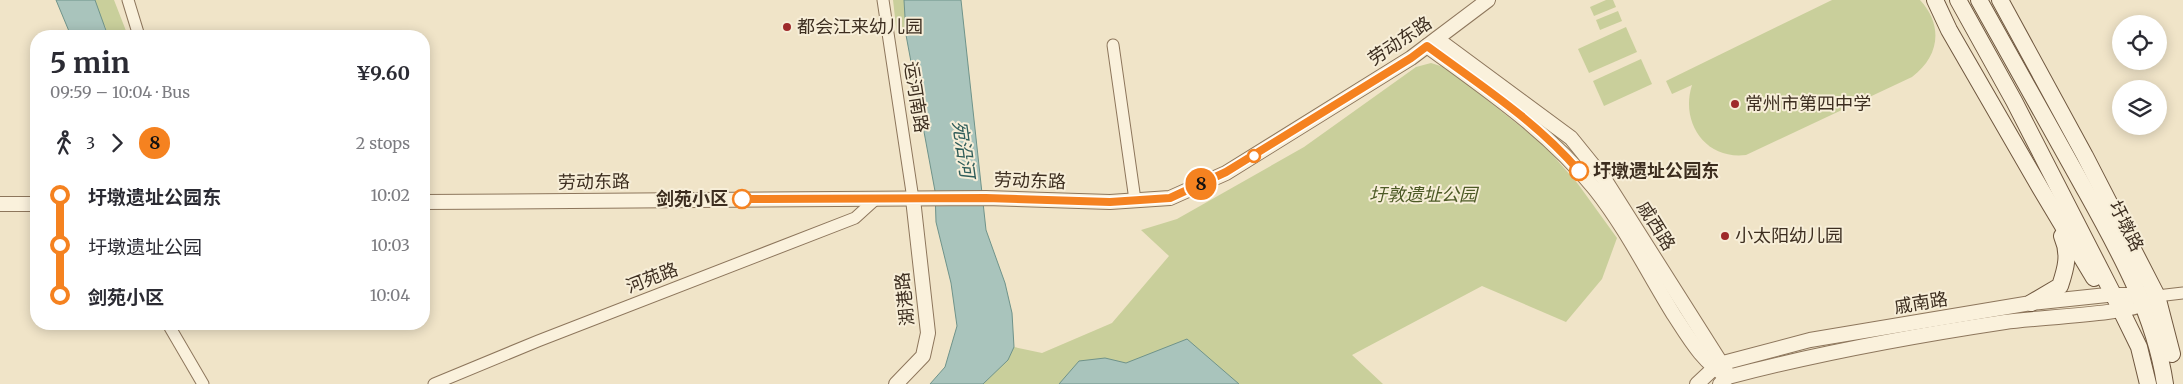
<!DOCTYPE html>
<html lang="en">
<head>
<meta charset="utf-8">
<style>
	body { margin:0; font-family:Merriweather,"Noto Sans SC",serif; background:#f7f7f7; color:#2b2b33; height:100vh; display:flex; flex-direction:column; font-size:19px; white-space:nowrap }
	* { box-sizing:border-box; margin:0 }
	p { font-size:16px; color:#7c7c81 }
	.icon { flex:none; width:28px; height:28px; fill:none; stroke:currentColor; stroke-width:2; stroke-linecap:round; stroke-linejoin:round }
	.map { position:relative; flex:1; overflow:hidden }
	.panel { position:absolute; left:30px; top:30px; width:400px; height:300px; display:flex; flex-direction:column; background:#fff; border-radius:20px; box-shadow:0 2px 12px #0003 }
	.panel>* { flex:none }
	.badge { padding:0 10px; border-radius:16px; font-size:18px; line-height:32px }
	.tools { position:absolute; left:2112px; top:15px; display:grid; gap:10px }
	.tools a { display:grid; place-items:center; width:55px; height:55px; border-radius:50%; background:#fff; box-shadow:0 2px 12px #0003; font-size:25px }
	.map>.badge { position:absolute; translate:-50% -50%; box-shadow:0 0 0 2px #fff }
	.legs { display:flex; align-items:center; gap:8px; height:55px; padding:0 20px; font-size:16px }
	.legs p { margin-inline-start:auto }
	.head { display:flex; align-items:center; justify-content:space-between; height:85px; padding:0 20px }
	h1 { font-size:28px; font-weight:700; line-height:38px }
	ul { padding:0 20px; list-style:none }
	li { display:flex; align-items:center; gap:18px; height:50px; font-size:19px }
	li i { display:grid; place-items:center; width:8px; height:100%; margin:0 6px; background:currentColor }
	li i::after { content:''; width:12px; height:12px; margin:-6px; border:4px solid; border-radius:50%; background:#fff }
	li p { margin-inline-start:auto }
	li:first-child i { background:linear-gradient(#0000 50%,currentColor 0) }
	li:last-child i { background:linear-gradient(currentColor 50%,#0000 0) }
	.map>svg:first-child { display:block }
</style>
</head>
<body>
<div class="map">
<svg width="2183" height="384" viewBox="0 0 2183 384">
	<rect width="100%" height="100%" fill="#f0e4c8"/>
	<!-- green -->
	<g fill="#c9cf9b">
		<path d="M81,0H114L128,36H108L105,26Z"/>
		<path d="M893,0H904L906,35H897Z"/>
		<path d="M1606,0H1613L1616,7L1594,16L1590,7Z"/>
		<path d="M1832,0H1920C1944,26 1939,57 1912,77L1746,155C1705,160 1680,122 1692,85L1672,94L1666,81Z"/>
		<path d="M1618,11L1622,21L1600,30L1596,20Z"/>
		<path d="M1626,27L1637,52L1589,73L1578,49Z"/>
		<path d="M1641,59L1652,84L1604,106L1593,81Z"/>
		<path d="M1431,63L1447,68L1544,145L1578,184L1617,238L1602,279L1566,322L1482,286L1352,355L1383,384H954L978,331L1014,347L1042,353L1112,323L1169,256L1141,230L1177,219L1304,147L1416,67Z"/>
	</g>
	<!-- water -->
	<g fill="#a9c4bc" stroke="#6f938a">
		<path d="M56,0H95L108,36H71Z"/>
		<path d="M904,0H961L986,230L1005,283L1012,313L1014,347L1008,360L983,384H930L945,367L957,326L951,283L936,222L935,191L906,35Z"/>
		<path d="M1187,339L1239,384H1059L1079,361L1105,358L1126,363Z"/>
	</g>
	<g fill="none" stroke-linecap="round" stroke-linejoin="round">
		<defs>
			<g id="minor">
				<path d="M128,0L139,36"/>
				<path d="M883,0L913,199"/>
				<path d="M1113,45L1135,200"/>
				<path d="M2157,296L2183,293"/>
				<path d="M168,324L203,384"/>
				<path d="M434,384L538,341L855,218L877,198"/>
			</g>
			<g id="tertiary">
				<path d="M1437,39L1571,138L1605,180L1726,371"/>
				<path d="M1427,46C1487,90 1548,131 1595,189C1626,228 1648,273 1674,315C1689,338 1703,363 1728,377"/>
				<path d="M424,202L986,198L1110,202L1170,198L1226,173L1411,58L1488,0"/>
				<path d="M0,204H36"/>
				<path d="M896,384L923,356L928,333L913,199"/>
				<path d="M1697,384L1713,369L1723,363L1810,340L2031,303L2107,295H2147"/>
				<path d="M1720,384L1728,377C1819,353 1912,336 2005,322C2036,317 2130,315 2151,301"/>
			</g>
			<g id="secondary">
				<path d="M1935,0L1949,30L2042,191L2094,278"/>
				<path d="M1958,0L2014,101L2114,296L2139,347L2148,384"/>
				<path d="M1979,0C2012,60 2046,119 2079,179C2115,244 2154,310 2165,384"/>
				<path d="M2000,0L2085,156L2157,296L2172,354"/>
				<path d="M2031,303L2060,286C2066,268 2070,254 2062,236"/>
			</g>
		</defs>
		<!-- minor casing -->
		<use href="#minor" stroke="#8d765c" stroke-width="13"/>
		<!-- tertiary casing -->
		<use href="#tertiary" stroke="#8d765c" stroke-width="16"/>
		<!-- secondary casing -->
		<use href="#secondary" stroke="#6f573f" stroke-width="18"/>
		<!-- minor -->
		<use href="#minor" stroke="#faf1dc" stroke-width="11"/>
		<!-- tertiary -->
		<use href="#tertiary" stroke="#faf1dc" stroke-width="14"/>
		<!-- secondary -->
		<use href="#secondary" stroke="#faf1dc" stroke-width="16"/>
	</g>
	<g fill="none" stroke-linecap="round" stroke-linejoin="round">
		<defs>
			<path id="line-1" d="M742,199L986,198L1110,202L1170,198L1226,172L1411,58L1427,46C1480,85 1536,121 1579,171"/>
		</defs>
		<!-- line-1 casing -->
		<use href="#line-1" stroke="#fff" stroke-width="11"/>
		<!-- line-1 -->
		<use href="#line-1" stroke="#f58220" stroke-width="8"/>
	</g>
	<!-- markers -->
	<g fill="#9e2a2b" stroke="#f7eed8" stroke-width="2">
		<circle cx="787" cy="27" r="5"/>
		<circle cx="1735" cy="104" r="5"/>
		<circle cx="1725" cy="236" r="5"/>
	</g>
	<g fill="#fff" stroke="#f58220" stroke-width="2.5">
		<circle cx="1254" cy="156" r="6"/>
		<circle cx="1579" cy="171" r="9"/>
		<circle cx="742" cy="199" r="9"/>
	</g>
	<g text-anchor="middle" stroke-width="4" stroke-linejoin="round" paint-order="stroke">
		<!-- poi labels -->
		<g font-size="18" fill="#3d2e20" stroke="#f7eed8" text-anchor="start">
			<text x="797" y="33">都会江来幼儿园</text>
			<text x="1745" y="110">常州市第四中学</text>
			<text x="1735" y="242">小太阳幼儿园</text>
		</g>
		<!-- street labels -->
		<g font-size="18" fill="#3d2e20" stroke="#f7eed8">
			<text transform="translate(1400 41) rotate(-34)" y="6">劳动东路</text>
			<text transform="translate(916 97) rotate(81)" y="6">运河南路</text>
			<text transform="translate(1030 181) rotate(2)" y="6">劳动东路</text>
			<text transform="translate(594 182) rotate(-1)" y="6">劳动东路</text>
			<text transform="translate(1656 226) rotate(58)" y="6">戚西路</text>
			<text transform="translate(2126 226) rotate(63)" y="6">圩墩路</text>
			<text transform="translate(652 278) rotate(-21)" y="6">河苑路</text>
			<text transform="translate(905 299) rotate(-96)" y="6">湖港路</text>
			<text transform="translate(1921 303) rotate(-9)" y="6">戚南路</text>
		</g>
		<!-- stop labels -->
		<g font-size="18" font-weight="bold" fill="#3d2e20" stroke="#f7eed8" text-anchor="start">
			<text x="1593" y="177">圩墩遗址公园东</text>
			<text x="728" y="205" text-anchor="end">剑苑小区</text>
		</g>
		<!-- park labels -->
		<g font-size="18" font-style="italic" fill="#4d5a26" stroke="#f7eed8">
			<text x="1423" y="201">圩敦遗址公园</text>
		</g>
		<!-- water labels -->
		<g font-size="19" font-style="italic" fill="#2f5d5a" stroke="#f7eed8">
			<text transform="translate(964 149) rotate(82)" y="7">宛沿河</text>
		</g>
	</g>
</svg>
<div class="tools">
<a><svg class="icon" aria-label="locate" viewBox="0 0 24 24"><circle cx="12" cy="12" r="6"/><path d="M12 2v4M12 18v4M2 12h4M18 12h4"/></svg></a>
<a><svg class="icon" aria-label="layers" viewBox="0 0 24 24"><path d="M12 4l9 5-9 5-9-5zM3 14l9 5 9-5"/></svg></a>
</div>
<b class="badge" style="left:1201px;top:184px;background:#f58220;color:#111">8</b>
<section class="panel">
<div class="head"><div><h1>5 min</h1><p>09:59 – 10:04 · Bus</p></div><b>¥9.60</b></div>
<div class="legs"><svg class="icon" aria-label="walk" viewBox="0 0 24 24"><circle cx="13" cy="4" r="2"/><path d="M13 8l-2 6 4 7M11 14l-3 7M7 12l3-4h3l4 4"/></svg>3<svg class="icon" aria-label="forward" viewBox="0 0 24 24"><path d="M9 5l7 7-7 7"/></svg><b class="badge" style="background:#f58220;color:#111">8</b><p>2 stops</p></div>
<ul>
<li><i style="color:#f58220"></i><b>圩墩遗址公园东</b><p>10:02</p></li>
<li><i style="color:#f58220"></i><span>圩墩遗址公园</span><p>10:03</p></li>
<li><i style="color:#f58220"></i><b>剑苑小区</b><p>10:04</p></li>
</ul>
</section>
</div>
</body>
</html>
